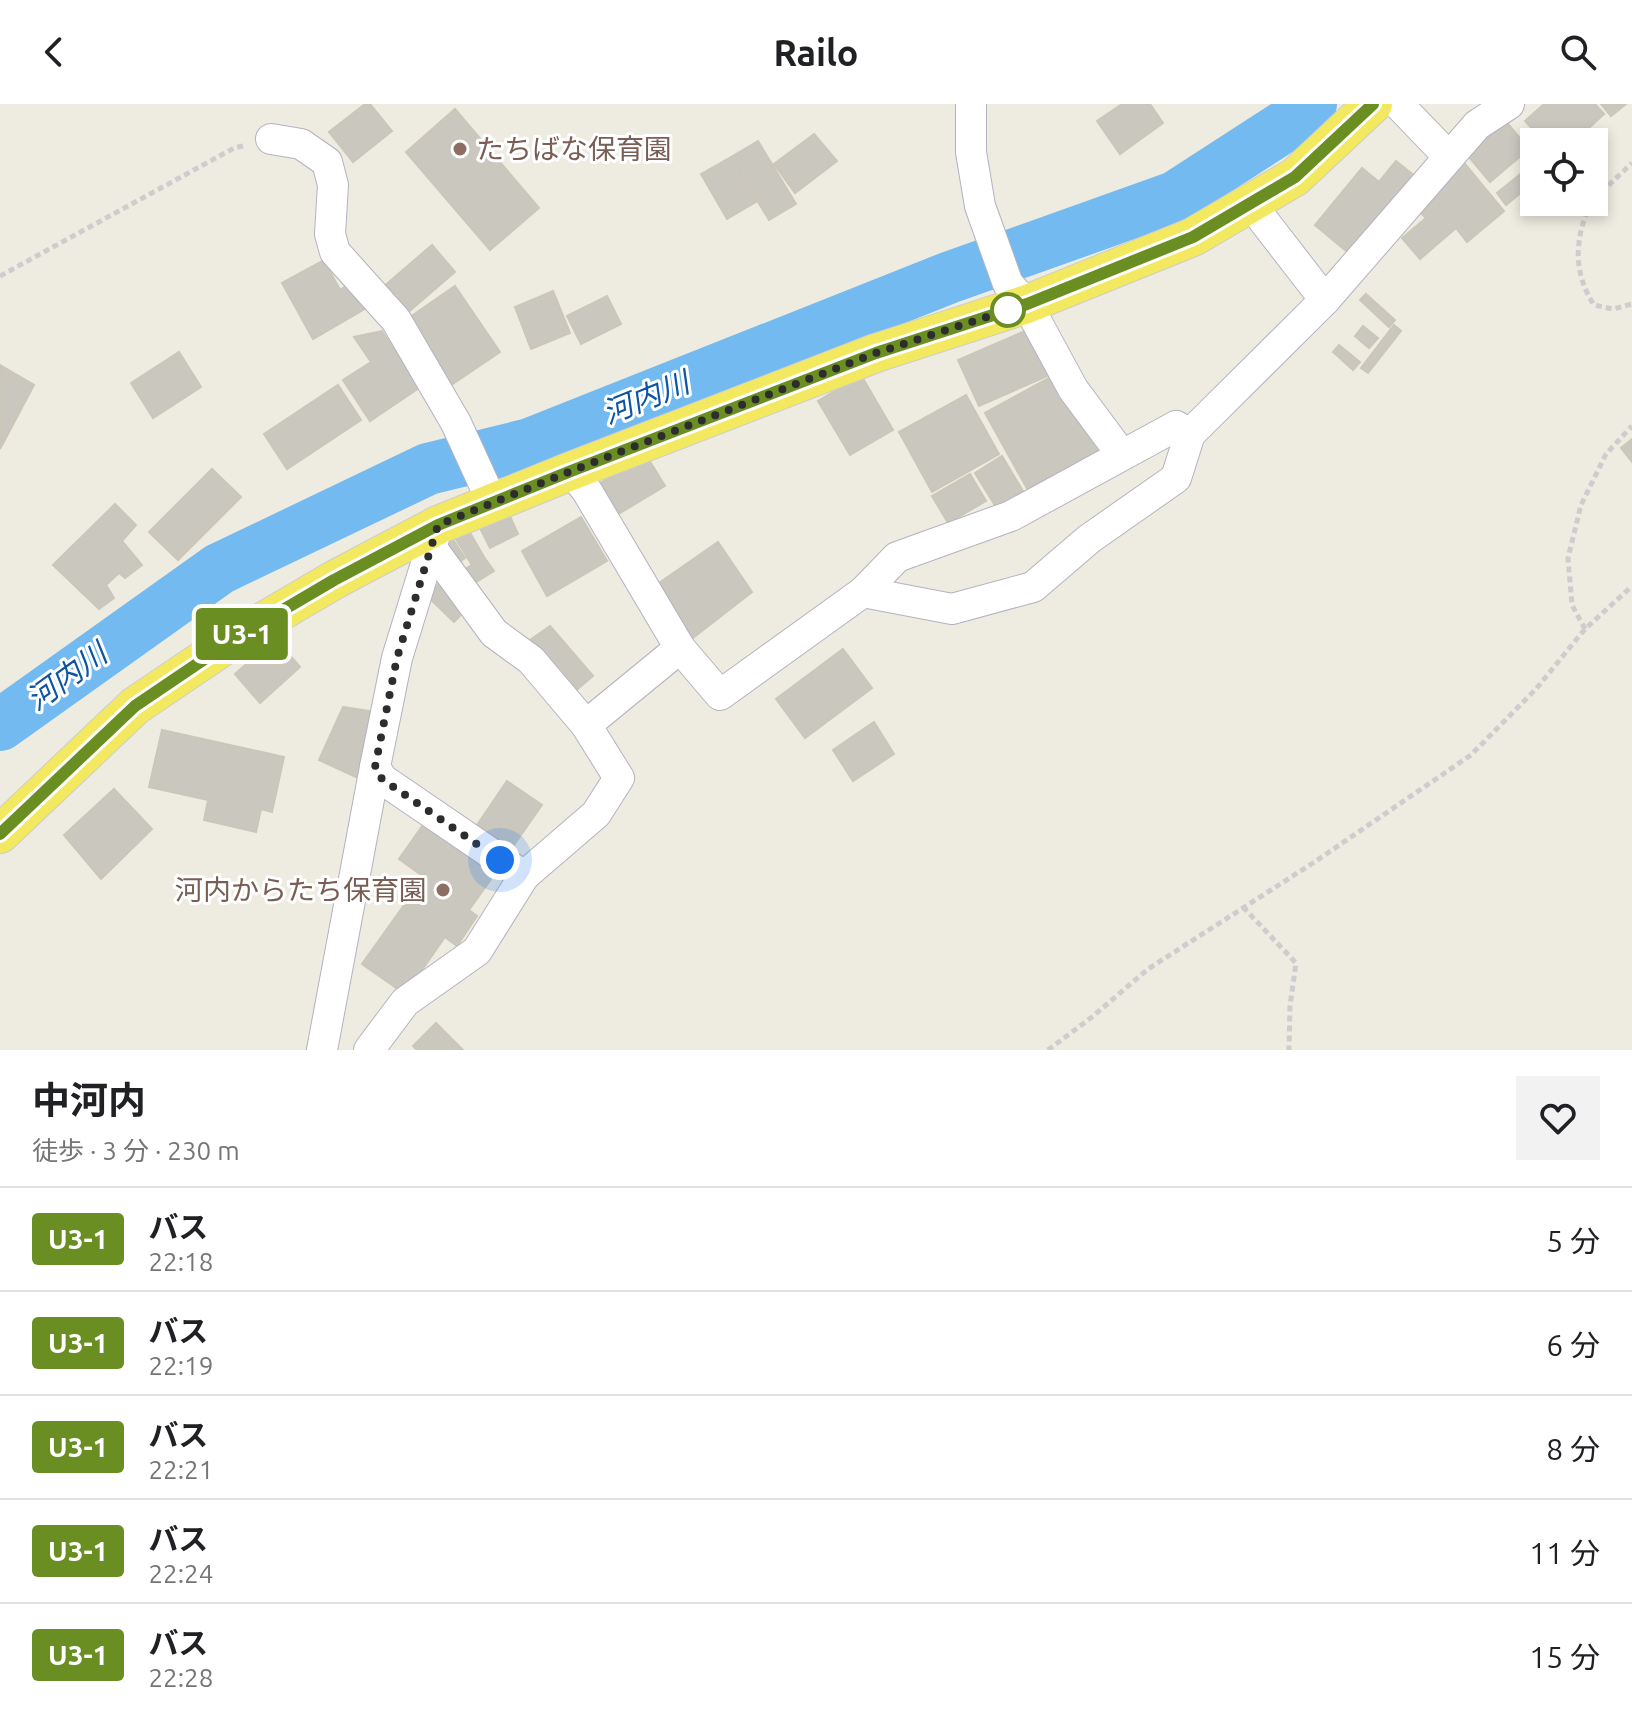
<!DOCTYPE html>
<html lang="ja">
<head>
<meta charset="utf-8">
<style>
	body { margin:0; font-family:Ubuntu,"Noto Sans JP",sans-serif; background:#f2f2f2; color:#202124; height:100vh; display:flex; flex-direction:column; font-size:30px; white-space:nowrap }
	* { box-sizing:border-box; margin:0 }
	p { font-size:26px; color:#757577 }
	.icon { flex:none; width:44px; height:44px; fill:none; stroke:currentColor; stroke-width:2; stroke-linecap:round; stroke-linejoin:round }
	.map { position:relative; height:946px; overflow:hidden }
	.drawer { display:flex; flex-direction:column; background:#fff; flex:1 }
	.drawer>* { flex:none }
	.badge { padding:0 16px; border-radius:6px; font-size:28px; line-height:52px }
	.controls { position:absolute; left:1520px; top:24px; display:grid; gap:16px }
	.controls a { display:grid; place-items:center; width:88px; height:88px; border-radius:0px; background:#fff; box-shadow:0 4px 12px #0003; font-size:40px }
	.you { position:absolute; width:40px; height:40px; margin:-20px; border:6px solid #fff; border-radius:50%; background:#1a73e8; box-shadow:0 0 0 12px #1a73e833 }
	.map>.badge { position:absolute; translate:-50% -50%; box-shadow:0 0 0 4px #fff }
	.round { display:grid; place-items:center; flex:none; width:84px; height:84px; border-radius:0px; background:#f2f2f2 }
	.summary { display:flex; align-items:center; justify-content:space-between; height:136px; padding:0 32px }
	h1 { font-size:38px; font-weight:700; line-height:60px }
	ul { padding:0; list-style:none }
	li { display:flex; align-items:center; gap:24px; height:104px; padding:0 32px; border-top:2px solid #e0e0e0 }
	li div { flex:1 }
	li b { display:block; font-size:30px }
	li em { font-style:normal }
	li .badge { min-width:88px; font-weight:700; text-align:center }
	header { display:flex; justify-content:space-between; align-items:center; height:104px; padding:0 32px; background:#fff; font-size:36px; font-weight:700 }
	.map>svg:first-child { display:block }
</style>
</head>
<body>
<header><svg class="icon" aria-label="back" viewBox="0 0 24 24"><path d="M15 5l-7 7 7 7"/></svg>Railo<svg class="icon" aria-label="search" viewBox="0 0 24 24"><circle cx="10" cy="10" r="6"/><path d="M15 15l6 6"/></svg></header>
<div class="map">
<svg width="1632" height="946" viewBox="0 0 1632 946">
	<rect width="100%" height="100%" fill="#eeebe0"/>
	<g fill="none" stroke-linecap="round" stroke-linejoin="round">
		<!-- river -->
		<path stroke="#73baf0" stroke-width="52" d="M0,621L219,465L428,365L530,340L948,174L1175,93L1302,11L1311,0"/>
	</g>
	<!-- building -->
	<g fill="#cac7bf" stroke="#cac7b9" stroke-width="2">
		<path d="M365,0H370L392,27L353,58L329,28Z"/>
		<path d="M1122,0H1150L1163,19L1120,50L1097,17Z"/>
		<path d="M1544,0H1595L1604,10L1574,38H1536L1540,33L1525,17Z"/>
		<path d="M1601,0H1626L1611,12Z"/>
		<path d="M455,5L539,104L490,146L406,48Z"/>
		<path d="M1503,14L1529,45L1490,78L1464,47Z"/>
		<path d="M814,30L837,57L795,89L774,60Z"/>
		<path d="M758,37L796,100L769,116L731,53Z"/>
		<path d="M731,53L756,98L727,115L701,70Z"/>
		<path d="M1460,54L1504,107L1467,138L1456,124L1420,155L1402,134L1426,114L1419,107L1433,96L1423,85Z"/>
		<path d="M1396,57L1416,73L1351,151L1315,121L1362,64L1379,78Z"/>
		<path d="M1533,60L1534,78L1506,101L1497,89Z"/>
		<path d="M432,141L455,168L406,210L383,183Z"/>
		<path d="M324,156L340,186L346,182L368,203L313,235L282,179Z"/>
		<path d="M455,182L500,248L448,283L403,218Z"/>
		<path d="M553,187L570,229L531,245L515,203Z"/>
		<path d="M1366,190L1395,216L1389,223L1360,196Z"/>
		<path d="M607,192L621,220L581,240L567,212Z"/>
		<path d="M1394,221L1401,227L1368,269L1361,264Z"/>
		<path d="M1363,222L1378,234L1369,244L1355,232Z"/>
		<path d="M1032,224L1054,269L979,302L958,256Z"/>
		<path d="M382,227L419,284L370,317L343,276L371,258L354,233Z"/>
		<path d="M1339,241L1360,258L1353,266L1333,248Z"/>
		<path d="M179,248L201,283L153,314L131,279Z"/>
		<path d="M0,261L34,281L0,345Z"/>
		<path d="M1056,270L1100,351L1030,390L985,309Z"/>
		<path d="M861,271L893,326L850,351L818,297Z"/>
		<path d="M338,281L361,316L287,365L264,330Z"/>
		<path d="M966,291L999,350L932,388L899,328Z"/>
		<path d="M1632,335V358L1621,344Z"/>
		<path d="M646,351L665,382L605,418L587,387Z"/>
		<path d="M1002,352L1026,392L999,408L975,369Z"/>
		<path d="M212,365L241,393L178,456L149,428Z"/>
		<path d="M970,370L986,397L948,419L932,392Z"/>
		<path d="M115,400L136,421L122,437L142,461L125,474L119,469L106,481L114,494L99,505L53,461Z"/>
		<path d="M508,408L518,430L490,444L479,422Z"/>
		<path d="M581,413L607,457L547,492L522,447Z"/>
		<path d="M469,427L484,453L472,461L456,435Z"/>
		<path d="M452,434L465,454L451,464L437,444Z"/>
		<path d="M718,438L752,488L680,544L649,486Z"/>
		<path d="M484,453L494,467L465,485L456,471Z"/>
		<path d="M443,475L470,501L454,518L427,492Z"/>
		<path d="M550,522L593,572L568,593L523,541Z"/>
		<path d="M275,534L300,563L260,599L235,570Z"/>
		<path d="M843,545L872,584L805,634L776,595Z"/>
		<path d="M343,603L370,607L358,674L319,656Z"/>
		<path d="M874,618L894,650L853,677L833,646Z"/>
		<path d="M162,626L284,653L272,708L261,705L256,728L204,716L208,696L149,683Z"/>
		<path d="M507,677L542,701L507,751L473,727Z"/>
		<path d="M114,685L152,725L101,775L64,731Z"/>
		<path d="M428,714L499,764L469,806L477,812L457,842L445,833L405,890L362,860L424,773L399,755Z"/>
		<path d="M436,919L463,946H417L413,942Z"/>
	</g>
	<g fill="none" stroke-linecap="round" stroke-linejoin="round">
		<defs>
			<g id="minor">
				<path d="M971,0V48L980,102L1008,180L1027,200L1073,285L1122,351"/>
				<path d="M1398,0L1449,53"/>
				<path d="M271,35L301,40L327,58L333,81L330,130L335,148L396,216L456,319L493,400"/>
				<path d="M1250,99L1325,196"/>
				<path d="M571,367L587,387L680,544"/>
				<path d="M438,421L397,554L375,663L382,675L524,772L596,710L619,674L586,621L680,544L720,591L863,488L897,453L1011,412L1176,322L1190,330L1325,196L1477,21L1509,0"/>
				<path d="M431,443L494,529L531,556L586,621"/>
				<path d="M863,488L952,505L1033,483L1089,435L1176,374L1190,330"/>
				<path d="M322,946L375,663"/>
				<path d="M369,946L405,898L477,847L524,772"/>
			</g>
			<path id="major" d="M0,730L135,602L237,533L334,476L438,421L571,367L876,249L1027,200L1193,133L1295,73L1373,0"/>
		</defs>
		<!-- minor casing -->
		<use href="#minor" stroke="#b3b3c0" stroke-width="32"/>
		<!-- major casing -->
		<use href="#major" stroke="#cdcdcd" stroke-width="40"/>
		<!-- path -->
		<g stroke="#cdcdcd" stroke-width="5" stroke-dasharray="6 4" stroke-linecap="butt">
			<path d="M1594,95L1632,59"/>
			<path d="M1591,98C1575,134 1572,167 1594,201L1613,205L1632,200"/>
			<path d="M0,172L234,44L243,42"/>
			<path d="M1585,525L1572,501L1568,454L1581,401L1606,350L1632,322"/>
			<path d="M1243,803L1296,859L1290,902L1289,946"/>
			<path d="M1048,946L1092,913L1148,865L1313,759L1471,651L1536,585L1585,525L1632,482"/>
		</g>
		<!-- minor -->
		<use href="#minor" stroke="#fff" stroke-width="30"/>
		<!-- major -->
		<use href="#major" stroke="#f2e961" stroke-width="38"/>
	</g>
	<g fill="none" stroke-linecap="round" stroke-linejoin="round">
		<defs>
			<path id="line" d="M0,730L135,602L237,533L334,476L438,421L571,367L876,249L1027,200L1193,133L1295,73L1373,0"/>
		</defs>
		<!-- line casing -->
		<use href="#line" stroke="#fff" stroke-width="18"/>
		<!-- line -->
		<use href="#line" stroke="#6b8e23" stroke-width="12"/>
		<!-- walk -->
		<path stroke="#2d2d2d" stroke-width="8" stroke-dasharray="0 14.4" d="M500,756L382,675L375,663L397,554L438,421L571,367L876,249L1008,206"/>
	</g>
	<!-- markers -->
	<g fill="#8d6e63" stroke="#fff" stroke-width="3">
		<circle cx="460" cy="45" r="8"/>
		<circle cx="443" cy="786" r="8"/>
	</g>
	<circle fill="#fff" stroke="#6b8e23" stroke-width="4" cx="1008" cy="206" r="16"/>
	<g text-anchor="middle" stroke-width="6" stroke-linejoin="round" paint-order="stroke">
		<!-- education labels -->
		<g font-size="28" fill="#785e54" stroke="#fff" text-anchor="start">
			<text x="476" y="55">たちばな保育園</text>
			<text x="427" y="796" text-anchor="end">河内からたち保育園</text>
		</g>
		<!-- water labels -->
		<g font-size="30" font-style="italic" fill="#0d55a2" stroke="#fff">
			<text transform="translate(646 294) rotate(-22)" y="10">河内川</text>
			<text transform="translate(67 573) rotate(-36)" y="10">河内川</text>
		</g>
	</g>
</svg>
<div class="controls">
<a><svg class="icon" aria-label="locate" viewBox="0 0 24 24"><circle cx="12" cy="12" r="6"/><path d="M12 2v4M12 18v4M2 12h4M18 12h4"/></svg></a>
</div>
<div class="you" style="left:500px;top:756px"></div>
<b class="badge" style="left:242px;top:530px;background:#6b8e23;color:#fff">U3-1</b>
</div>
<section class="drawer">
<div class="summary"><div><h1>中河内</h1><p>徒歩 · 3 分 · 230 m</p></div><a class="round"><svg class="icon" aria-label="heart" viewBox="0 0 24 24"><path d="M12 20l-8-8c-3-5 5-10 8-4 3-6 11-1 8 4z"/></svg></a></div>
<ul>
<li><span class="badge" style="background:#6b8e23;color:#fff">U3-1</span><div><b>バス</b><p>22:18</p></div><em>5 分</em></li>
<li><span class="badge" style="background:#6b8e23;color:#fff">U3-1</span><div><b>バス</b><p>22:19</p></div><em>6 分</em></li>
<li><span class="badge" style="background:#6b8e23;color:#fff">U3-1</span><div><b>バス</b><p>22:21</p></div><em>8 分</em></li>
<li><span class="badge" style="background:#6b8e23;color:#fff">U3-1</span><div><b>バス</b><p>22:24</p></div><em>11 分</em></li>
<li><span class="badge" style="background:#6b8e23;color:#fff">U3-1</span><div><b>バス</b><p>22:28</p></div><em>15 分</em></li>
</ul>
</section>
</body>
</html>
